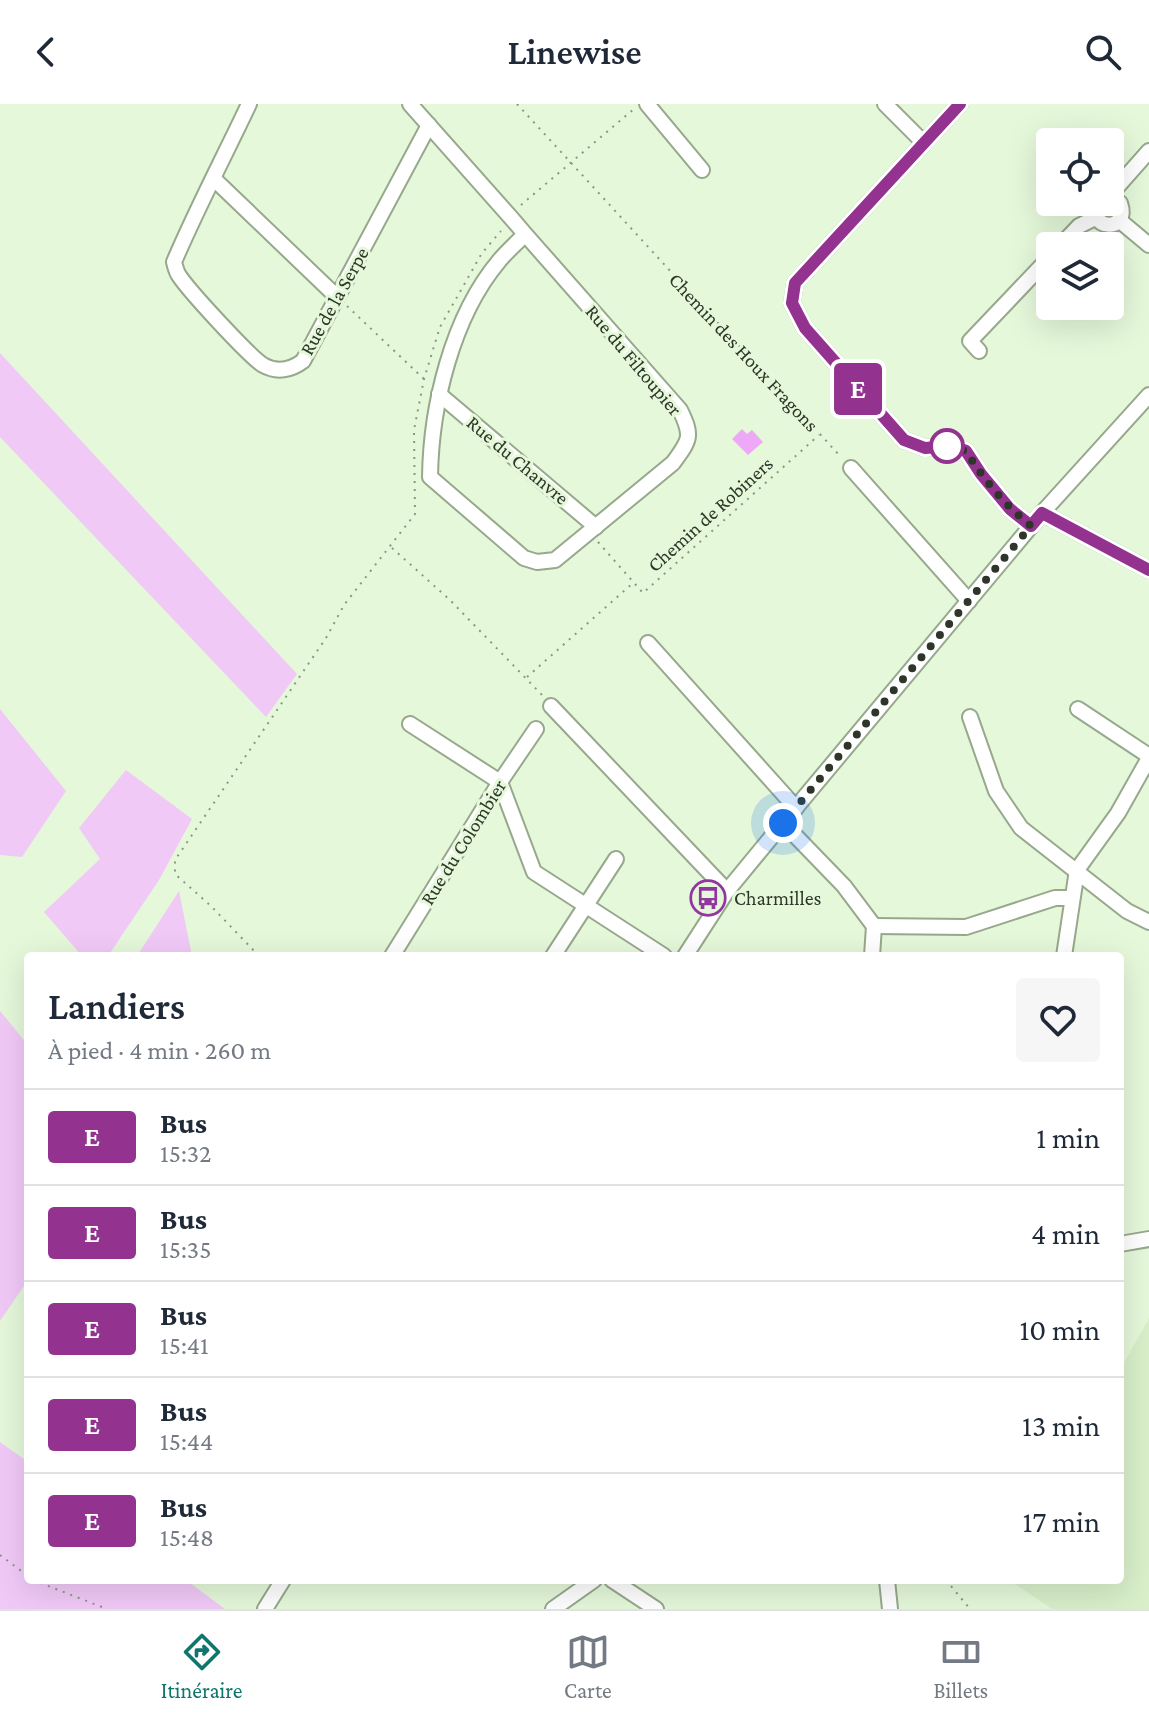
<!DOCTYPE html>
<html lang="fr">
<head>
<meta charset="utf-8">
<style>
	body { margin:0; font-family:"Crimson Pro",serif; background:#f6f6f7; color:#1f2937; height:100vh; display:flex; flex-direction:column; font-size:30px; white-space:nowrap }
	* { box-sizing:border-box; margin:0 }
	p { font-size:26px; color:#747a83 }
	.icon { flex:none; width:44px; height:44px; fill:none; stroke:currentColor; stroke-width:2; stroke-linecap:round; stroke-linejoin:round }
	.map { position:relative; flex:1; overflow:hidden }
	.drawer { position:absolute; left:24px; top:848px; width:1100px; height:632px; display:flex; flex-direction:column; background:#fff; border-radius:8px; box-shadow:0 8px 32px #0002 }
	.drawer>* { flex:none }
	.badge { padding:0 16px; border-radius:6px; font-size:28px; line-height:52px }
	.buttons { position:absolute; left:1036px; top:24px; display:grid; gap:16px }
	.buttons a { display:grid; place-items:center; width:88px; height:88px; border-radius:8px; background:#fff; box-shadow:0 8px 32px #0002; font-size:40px }
	.you { position:absolute; width:40px; height:40px; margin:-20px; border:6px solid #fff; border-radius:50%; background:#1a73e8; box-shadow:0 0 0 12px #1a73e833 }
	.map>.badge { position:absolute; translate:-50% -50%; box-shadow:0 0 0 4px #fff }
	.round { display:grid; place-items:center; flex:none; width:84px; height:84px; border-radius:8px; background:#f6f6f7 }
	.headline { display:flex; align-items:center; justify-content:space-between; height:136px; padding:0 24px }
	h1 { font-size:38px; font-weight:600; line-height:60px }
	ul { padding:0; list-style:none }
	li { display:flex; align-items:center; gap:24px; height:96px; padding:0 24px; border-top:2px solid #e0e1e3 }
	li div { flex:1 }
	li b { display:block; font-size:30px }
	li em { font-style:normal }
	li .badge { min-width:88px; font-weight:700; text-align:center }
	header { display:flex; justify-content:space-between; align-items:center; height:104px; padding:0 24px; background:#fff; font-size:36px; font-weight:600 }
	.tab-bar { display:flex; justify-content:space-around; align-items:center; height:112px; border-top:2px solid #e0e1e3; background:#fff; font-size:22px; color:#747a83 }
	.tab-bar a { display:grid; justify-items:center; gap:4px }
	.tab-bar .on { color:#0f766e }
	.map>svg:first-child { display:block }
</style>
</head>
<body>
<header><svg class="icon" aria-label="back" viewBox="0 0 24 24"><path d="M15 5l-7 7 7 7"/></svg>Linewise<svg class="icon" aria-label="search" viewBox="0 0 24 24"><circle cx="10" cy="10" r="6"/><path d="M15 15l6 6"/></svg></header>
<div class="map">
<svg width="1149" height="1505" viewBox="0 0 1149 1505">
	<rect width="100%" height="100%" fill="#e5f8da"/>
	<!-- built -->
	<path fill="#d8efca" d="M1149,1214V1505H1052L1009,1476H1120V1266Z"/>
	<!-- green -->
	<g fill="#f1c9f7">
		<path d="M0,249L297,570L266,613L0,333Z"/>
		<path d="M0,605L66,687L22,753L0,751Z"/>
		<path d="M126,666L192,715L159,776L108,852H82L44,808L100,755L79,724Z"/>
		<path d="M179,787L192,852H137Z"/>
		<path d="M0,907L28,941V1176L0,1217Z"/>
		<path d="M0,1338L28,1358V1476H186L225,1505H0Z"/>
	</g>
	<!-- water -->
	<path fill="#eda9f7" d="M742,325L747,330L752,326L763,338L748,351L732,335Z"/>
	<g fill="none" stroke-linecap="round" stroke-linejoin="round">
		<defs>
			<g id="minor">
				<path d="M249,0C224,53 197,104 174,158C175,162 176,166 178,170C187,185 249,252 263,261C277,269 291,266 303,257L429,21"/>
				<path d="M410,0L513,116L525,130L680,306C693,332 690,336 673,359L555,456L537,458L524,454L430,373C431,302 452,213 499,157C507,147 517,139 525,130"/>
				<path d="M647,0L702,66"/>
				<path d="M885,0L924,39"/>
				<path d="M960,0L795,179L792,199L805,224L904,336L925,344L952,342L966,347L981,370L1010,405L1031,422"/>
				<path d="M214,75L337,193"/>
				<path d="M1110,91L1149,47"/>
				<path d="M1099,98C1084,126 1131,130 1120,99L1110,94"/>
				<path d="M1119,116L1149,141"/>
				<path d="M1060,142L1079,122L1097,113"/>
				<path d="M979,247L970,237L1050,153"/>
				<path d="M439,290L596,423"/>
				<path d="M851,364L969,497"/>
				<path d="M1042,409L1149,466"/>
				<path d="M648,539L796,704"/>
				<path d="M551,602L727,787"/>
				<path d="M1078,605L1149,652"/>
				<path d="M970,613L996,687L1021,724L1127,807L1149,818"/>
				<path d="M410,620L500,678L534,768L664,852"/>
				<path d="M783,719L844,782L874,822"/>
				<path d="M874,822L966,823L1055,794H1071"/>
				<path d="M392,852L500,678L536,625"/>
				<path d="M553,852L616,755"/>
				<path d="M685,852L727,787L783,719L1042,409L1149,291"/>
				<path d="M872,852L874,822"/>
				<path d="M1064,852L1077,766L1118,709L1149,654"/>
				<path d="M1120,1140L1149,1135"/>
				<path d="M612,1476L656,1505"/>
				<path d="M887,1476L890,1505"/>
				<path d="M265,1505L283,1476"/>
				<path d="M553,1505L594,1476"/>
			</g>
		</defs>
		<!-- minor casing -->
		<use href="#minor" stroke="#97a88c" stroke-width="18"/>
		<!-- path -->
		<g stroke="#8a9883" stroke-width="2" stroke-dasharray="2 6" stroke-linecap="butt">
			<path d="M517,0L841,353"/>
			<path d="M521,101L635,4"/>
			<path d="M347,202L424,275"/>
			<path d="M598,438L643,489L819,331"/>
			<path d="M392,444L450,496L542,591"/>
			<path d="M527,573L633,479"/>
			<path d="M259,852L211,802L175,770V756L326,534L344,501L415,410L414,326L424,275L440,223L482,149L501,127"/>
			<path d="M0,1451L28,1472"/>
			<path d="M33,1476L107,1505"/>
			<path d="M946,1476L970,1505"/>
		</g>
		<!-- minor -->
		<use href="#minor" stroke="#fff" stroke-width="14"/>
	</g>
	<g fill="none" stroke-linecap="round" stroke-linejoin="round">
		<defs>
			<path id="line" d="M960,0L795,179L792,199L805,224L904,336L925,344L952,342L966,347L981,370L1010,405L1031,422L1042,409L1149,466"/>
		</defs>
		<!-- line casing -->
		<use href="#line" stroke="#fff" stroke-width="18"/>
		<!-- line -->
		<use href="#line" stroke="#93338f" stroke-width="12"/>
		<!-- walk -->
		<path stroke="#2e362a" stroke-width="8" stroke-dasharray="0 14.4" d="M783,719L1031,422C1005,401 984,376 966,347L947,342"/>
	</g>
	<!-- icons -->
	<defs>
		<symbol id="bus-ring" viewBox="-11 -11 22 22"><circle r="9.5" fill="#e5f8da" stroke="#9236a0" stroke-width="1.5"/><path d="M-5-6H5V4H4V6H2V4H-2V6H-4V4H-5ZM-3.5-4V0h7V-4ZM-3.5 1.2v1.5H-2V1.2ZM2 1.2v1.5H3.5V1.2Z" fill="#9236a0"/></symbol>
	</defs>
	<g fill-rule="evenodd">
		<use href="#bus-ring" x="688" y="774" width="40" height="40"/>
	</g>
	<!-- markers -->
	<circle fill="#fff" stroke="#93338f" stroke-width="4" cx="947" cy="342" r="16"/>
	<g text-anchor="middle" stroke-width="6" stroke-linejoin="round" paint-order="stroke">
		<!-- street labels -->
		<g font-size="20" fill="#2e362a" stroke="#e5f8da">
			<text transform="translate(334 197) rotate(-61)" y="7">Rue de la Serpe</text>
			<text transform="translate(744 248) rotate(47)" y="7">Chemin des Houx Fragons</text>
			<text transform="translate(634 256) rotate(50)" y="7">Rue du Filtoupier</text>
			<text transform="translate(518 356) rotate(40)" y="7">Rue du Chanvre</text>
			<text transform="translate(710 410) rotate(-42)" y="7">Chemin de Robiners</text>
			<text transform="translate(463 738) rotate(-58)" y="7">Rue du Colombier</text>
		</g>
		<!-- poi labels -->
		<g font-size="20" fill="#2e362a" stroke="#e5f8da" text-anchor="start">
			<text x="734" y="801">Charmilles</text>
		</g>
	</g>
</svg>
<div class="buttons">
<a><svg class="icon" aria-label="locate" viewBox="0 0 24 24"><circle cx="12" cy="12" r="6"/><path d="M12 2v4M12 18v4M2 12h4M18 12h4"/></svg></a>
<a><svg class="icon" aria-label="layers" viewBox="0 0 24 24"><path d="M12 4l9 5-9 5-9-5zM3 14l9 5 9-5"/></svg></a>
</div>
<div class="you" style="left:783px;top:719px"></div>
<b class="badge" style="left:858px;top:285px;background:#93338f;color:#fff">E</b>
<section class="drawer">
<div class="headline"><div><h1>Landiers</h1><p>À pied · 4 min · 260 m</p></div><a class="round"><svg class="icon" aria-label="heart" viewBox="0 0 24 24"><path d="M12 20l-8-8c-3-5 5-10 8-4 3-6 11-1 8 4z"/></svg></a></div>
<ul>
<li><span class="badge" style="background:#93338f;color:#fff">E</span><div><b>Bus</b><p>15:32</p></div><em>1 min</em></li>
<li><span class="badge" style="background:#93338f;color:#fff">E</span><div><b>Bus</b><p>15:35</p></div><em>4 min</em></li>
<li><span class="badge" style="background:#93338f;color:#fff">E</span><div><b>Bus</b><p>15:41</p></div><em>10 min</em></li>
<li><span class="badge" style="background:#93338f;color:#fff">E</span><div><b>Bus</b><p>15:44</p></div><em>13 min</em></li>
<li><span class="badge" style="background:#93338f;color:#fff">E</span><div><b>Bus</b><p>15:48</p></div><em>17 min</em></li>
</ul>
</section>
</div>
<nav class="tab-bar">
<a class="on"><svg class="icon" aria-label="directions" viewBox="0 0 24 24"><path d="M12 3l9 9-9 9-9-9zM9 14v-3h6M13 9l2 2-2 2"/></svg>Itinéraire</a>
<a><svg class="icon" aria-label="map" viewBox="0 0 24 24"><path d="M3 6l6-2 6 2 6-2v14l-6 2-6-2-6 2zM9 4v14M15 6v14"/></svg>Carte</a>
<a><svg class="icon" aria-label="tickets" viewBox="0 0 24 24"><path d="M3 7h18v10H3zM15 7v10"/></svg>Billets</a>
</nav>
</body>
</html>
